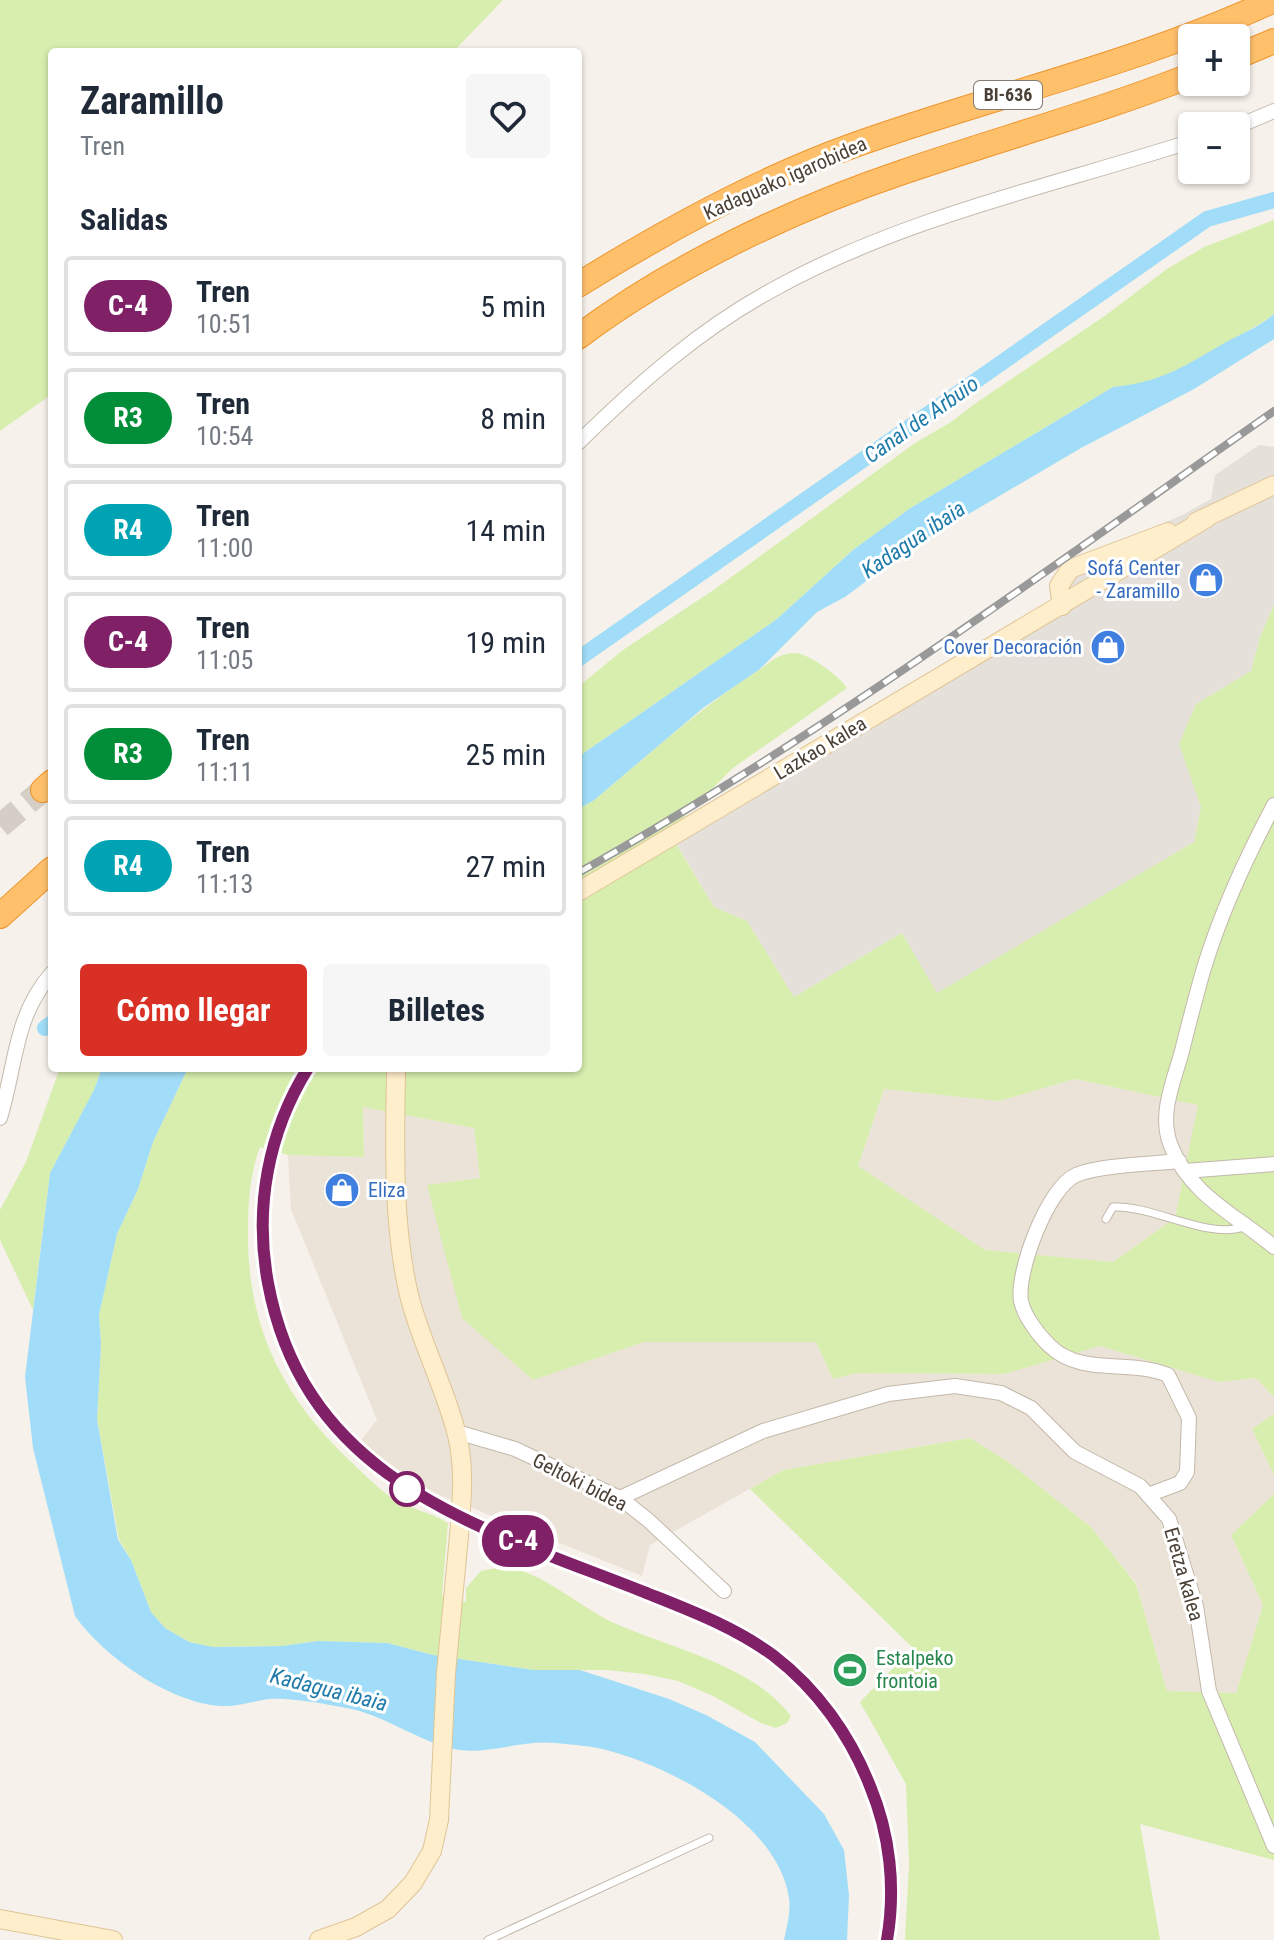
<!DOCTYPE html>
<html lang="es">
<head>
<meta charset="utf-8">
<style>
	body { margin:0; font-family:"Roboto Condensed",sans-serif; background:#f6f6f7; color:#1f2937; height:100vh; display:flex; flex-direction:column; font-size:30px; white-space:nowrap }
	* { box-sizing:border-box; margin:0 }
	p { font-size:26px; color:#747a83 }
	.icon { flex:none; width:44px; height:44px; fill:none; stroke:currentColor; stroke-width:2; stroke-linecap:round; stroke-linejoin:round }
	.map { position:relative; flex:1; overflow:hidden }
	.sheet { position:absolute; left:48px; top:48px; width:534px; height:1024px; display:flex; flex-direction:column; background:#fff; border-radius:8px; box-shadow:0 2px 6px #0004 }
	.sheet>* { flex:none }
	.badge { padding:0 16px; border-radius:26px; font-size:28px; line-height:52px }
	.tools { position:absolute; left:1178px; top:24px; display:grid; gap:16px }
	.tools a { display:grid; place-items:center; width:72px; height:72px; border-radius:8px; background:#fff; box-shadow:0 2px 6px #0004; font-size:40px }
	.map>.badge { position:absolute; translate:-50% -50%; box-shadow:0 0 0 4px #fff }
	h2 { padding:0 32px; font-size:30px; line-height:72px }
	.round { display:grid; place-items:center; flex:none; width:84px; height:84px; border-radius:8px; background:#f6f6f7 }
	.head { display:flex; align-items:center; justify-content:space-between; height:136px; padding:0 32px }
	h1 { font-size:38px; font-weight:700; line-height:60px }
	.cta { display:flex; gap:16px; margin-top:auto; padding:16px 32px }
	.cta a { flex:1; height:92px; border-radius:8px; background:#d93025; color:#fff; font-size:32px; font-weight:700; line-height:92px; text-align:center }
	.cta a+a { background:#f6f6f7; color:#1f2937 }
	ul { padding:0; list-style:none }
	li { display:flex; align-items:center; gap:24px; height:100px; margin:0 16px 12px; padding:0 16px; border:4px solid #e0e1e3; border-radius:8px }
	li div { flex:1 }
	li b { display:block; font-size:30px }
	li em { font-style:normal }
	li .badge { min-width:88px; font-weight:700; text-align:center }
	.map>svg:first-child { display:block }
</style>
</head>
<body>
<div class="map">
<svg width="1274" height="1940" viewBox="0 0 1274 1940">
	<rect width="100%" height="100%" fill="#f6f1ea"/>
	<!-- residential -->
	<g fill="#ebe3d7">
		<path d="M1075,1079L1199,1105L1175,1218L1113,1262L985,1250L858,1166L884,1089L999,1101Z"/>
		<path d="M363,1107L474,1128L480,1178L428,1185L533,1380L644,1342H816L833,1379L857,1373L1004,1374L1100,1346L1219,1382L1256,1378L1274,1397V1414L1252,1429L1274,1475V1494L1231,1535L1263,1605L1236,1693L1167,1691L1136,1583L1091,1527L1007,1461L970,1438L783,1470L650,1545L642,1576L427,1490L392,1471L359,1443L377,1420L291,1209L288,1155L364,1157Z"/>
	</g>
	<!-- industrial -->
	<path fill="#e6e0db" d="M1259,445L1274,447V605L1260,637L1251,671L1196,704L1180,744L1201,807L1194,842L937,994L902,933L794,997L747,921L714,907L669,831L1055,598L1073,563L1184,514L1211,499L1215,475Z"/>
	<!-- green -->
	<g fill="#d8eeaf" fill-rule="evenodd">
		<path d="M0,0H503L453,52H52V394L0,431Z"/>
		<path d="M1274,220V314L1268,319L1181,370L1141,384L1113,387L909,509L853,550L777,619L578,757V687L623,650L715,589L915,443L951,422L976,403L1106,315L1167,269L1204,247Z"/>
		<path d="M1274,605V1397L1256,1378L1219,1382L1100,1346L1004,1374L857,1373L833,1379L816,1342H644L533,1380L462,1318L427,1185L480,1178L474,1128L363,1107L364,1157L288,1155L260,1147C250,1174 248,1201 248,1231C247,1324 280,1393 347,1458C361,1471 376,1487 392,1498C409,1509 431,1512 448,1523L442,1595L466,1602V1588L481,1571C491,1569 501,1567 511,1568C546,1575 583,1609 614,1623C670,1648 753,1665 791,1716L787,1723L776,1728L761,1723L713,1696L678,1681L645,1674L607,1670H534L433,1655L387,1643L318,1641L282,1646L213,1647L189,1642L165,1628L151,1612L131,1560L119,1540L97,1419L101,1344L99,1315L117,1234L138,1189L153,1142L188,1068H578V809L593,801C646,757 697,710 756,672C768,664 777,654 793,653C806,651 841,677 847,688L733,768L669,832L714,907L747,921L794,997L902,933L937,993L1194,842L1201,807L1179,744L1196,704L1251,671L1260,637ZM1075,1079L1198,1105L1175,1218L1113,1262L985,1250L858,1166L884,1089L999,1101Z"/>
		<path d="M60,1068H102L94,1090L50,1173L33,1310L0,1240V1210L26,1162Z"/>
		<path d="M1274,1414V1475L1252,1429Z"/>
		<path d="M970,1438L1007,1461L1091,1527L1136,1584L1167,1691L1236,1693L1263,1605L1231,1535L1274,1494V1860L1140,1824L1160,1940H905L909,1865L906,1784L860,1702L913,1648L750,1489L783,1470Z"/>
	</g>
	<!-- water -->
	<g fill="#a1ddf8">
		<path d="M1274,314V339L1194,389L1081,448L909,549L845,597L817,612L760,669L703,708L593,801L578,809V757L777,619L853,550L909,509L1113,387C1161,382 1181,368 1221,345C1239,334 1257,329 1274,314Z"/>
		<path d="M102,1068H188L153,1142L138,1189L117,1234L99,1315L101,1344L97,1419L118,1540L131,1560L151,1612L165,1628L189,1642L213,1647L282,1646L318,1641L387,1643L433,1655L534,1670H580L669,1699L706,1715L755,1742L824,1814L844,1850L849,1895L847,1940H784C787,1926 791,1912 789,1898C778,1824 676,1769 610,1751C594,1746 574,1745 556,1743C523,1739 485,1756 454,1749C417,1741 385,1715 347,1708C328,1704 286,1697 269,1699C252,1701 238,1707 221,1706C170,1703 104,1657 75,1616L33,1448L25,1377L50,1173L94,1090Z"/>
	</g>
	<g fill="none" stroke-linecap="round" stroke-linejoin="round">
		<!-- canal -->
		<g stroke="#a1ddf8" stroke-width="16">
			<path d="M578,659L1207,219L1274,200"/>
			<path d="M45,1028L52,1023"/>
		</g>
		<!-- highway-tunnel -->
		<path stroke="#d4cec6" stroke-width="24" stroke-dasharray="24 12" stroke-linecap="butt" d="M0,826L43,790"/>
		<defs>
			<g id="lane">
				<path d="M1106,1219L1113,1207C1154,1205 1209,1241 1246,1226"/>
				<path d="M488,1940L709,1838"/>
			</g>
			<g id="street">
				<path d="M1236,127L1274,111"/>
				<path d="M578,443C638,384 700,329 774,289C904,217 1052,186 1192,141"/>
				<path d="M1274,805C1248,854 1220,915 1204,968C1196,995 1189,1023 1182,1051C1174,1081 1158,1115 1171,1146C1190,1195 1236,1215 1274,1247"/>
				<path d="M0,1118C16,1066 14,1016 52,973"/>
				<path d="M1185,1171L1274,1164"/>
				<path d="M457,1432L515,1449L620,1498L648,1520L724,1591"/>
				<path d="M1148,1495L1180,1483L1187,1472L1189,1418L1168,1375C1130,1359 1082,1376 1051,1347C1039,1336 1024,1316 1021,1301C1016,1272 1048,1187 1076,1175C1100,1165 1152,1164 1179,1161"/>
				<path d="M620,1498L763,1431L888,1394L955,1386L1001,1393L1031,1408L1075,1452L1140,1486L1169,1519L1196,1606L1209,1691L1274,1846"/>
			</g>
			<g id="secondary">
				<path d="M1196,522L1274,485"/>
				<path d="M1062,606L1059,586L1070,569L1168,532"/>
				<path d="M578,892L1207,518"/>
				<path d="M396,1068C395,1143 392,1222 409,1295C421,1343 445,1387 457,1435C463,1459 463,1484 461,1508"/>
				<path d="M0,1919L113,1940"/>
				<path d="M319,1940L356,1927L388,1909L413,1883L432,1851L439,1820L446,1673L459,1536"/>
			</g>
			<g id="highway">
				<path d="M1236,57L1274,41"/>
				<path d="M578,285C660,234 758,180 849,147C989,96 1138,64 1274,0"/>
				<path d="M578,337C671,267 793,209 903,172C999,139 1098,112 1192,75"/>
				<path d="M43,790L52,782"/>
				<path d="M0,916L52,869"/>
			</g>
		</defs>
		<!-- lane casing -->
		<use href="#lane" stroke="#c3b8ab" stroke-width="9"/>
		<!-- street casing -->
		<use href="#street" stroke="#c3b8ab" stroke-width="16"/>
		<!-- secondary casing -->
		<use href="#secondary" stroke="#dec597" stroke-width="20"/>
		<!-- highway casing -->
		<use href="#highway" stroke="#ef952c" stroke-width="26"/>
		<!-- lane -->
		<use href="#lane" stroke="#fff" stroke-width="7"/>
		<!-- street -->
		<use href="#street" stroke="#fff" stroke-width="14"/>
		<!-- secondary -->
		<use href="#secondary" stroke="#ffeecb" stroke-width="18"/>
		<!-- highway -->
		<use href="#highway" stroke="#ffc06c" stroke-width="24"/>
		<defs>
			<g id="rail">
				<path d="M578,873C821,736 1046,571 1274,411"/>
				<path d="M308,1068C269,1133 254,1208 268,1283C305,1483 481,1526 644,1592C676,1605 708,1616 738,1633C796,1665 844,1719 868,1780C889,1831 896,1885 887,1940"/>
			</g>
		</defs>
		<!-- rail casing -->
		<use href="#rail" stroke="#999" stroke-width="8"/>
		<!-- rail -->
		<use href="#rail" stroke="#fff" stroke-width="5" stroke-dasharray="15" stroke-linecap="butt"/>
		<defs>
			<path id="secondary-bridge" d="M459,1536L461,1508"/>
		</defs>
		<!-- secondary-bridge casing -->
		<use href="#secondary-bridge" stroke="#dec597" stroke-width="20" stroke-linecap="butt"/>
		<!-- secondary-bridge -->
		<use href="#secondary-bridge" stroke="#ffeecb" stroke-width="18"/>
	</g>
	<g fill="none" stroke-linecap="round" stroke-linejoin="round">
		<defs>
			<path id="line" d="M308,1068C268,1132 254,1208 268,1283C305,1482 480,1527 644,1592C689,1610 735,1627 774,1656C817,1689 850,1735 870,1786C890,1834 896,1888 887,1940"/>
		</defs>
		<!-- line casing -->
		<use href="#line" stroke="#fff" stroke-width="18"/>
		<!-- line -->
		<use href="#line" stroke="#802168" stroke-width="12"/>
	</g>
	<!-- icons -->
	<defs>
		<symbol id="shop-disc" viewBox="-11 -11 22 22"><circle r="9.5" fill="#3f7fe0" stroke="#fff"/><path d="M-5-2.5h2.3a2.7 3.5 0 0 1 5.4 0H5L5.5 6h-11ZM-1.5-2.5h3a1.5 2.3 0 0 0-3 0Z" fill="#fff"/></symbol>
		<symbol id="stadium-disc" viewBox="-11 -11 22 22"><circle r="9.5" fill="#2e9e5b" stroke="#fff"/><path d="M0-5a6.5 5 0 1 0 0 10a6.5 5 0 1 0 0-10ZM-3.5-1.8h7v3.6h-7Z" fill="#fff"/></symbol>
	</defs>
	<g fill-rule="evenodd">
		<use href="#shop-disc" x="1186" y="560" width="40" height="40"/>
		<use href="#shop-disc" x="1088" y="627" width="40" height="40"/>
		<use href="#shop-disc" x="322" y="1170" width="40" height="40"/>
		<use href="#stadium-disc" x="830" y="1650" width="40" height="40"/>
	</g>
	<!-- markers -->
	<circle fill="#fff" stroke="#802168" stroke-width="4" cx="407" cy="1489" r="16"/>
	<g text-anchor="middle" stroke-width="6" stroke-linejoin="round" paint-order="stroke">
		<!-- shield labels -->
		<rect fill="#fff" stroke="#827a73" stroke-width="2" x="974" y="81" width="68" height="28" rx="6"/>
		<g font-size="18" font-weight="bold" fill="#4c4137">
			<text x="1008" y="101">BI-636</text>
		</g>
		<!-- street labels -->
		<g font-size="20" fill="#4c4137" stroke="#fff">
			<text transform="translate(785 178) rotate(-24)" y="7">Kadaguako igarobidea</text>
			<text transform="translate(820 748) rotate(-31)" y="7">Lazkao kalea</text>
			<text transform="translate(580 1482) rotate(27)" y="7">Geltoki bidea</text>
			<text transform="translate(1184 1574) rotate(74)" y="7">Eretza kalea</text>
		</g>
		<!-- shop labels -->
		<g font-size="20" fill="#366cbe" stroke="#fff" text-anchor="end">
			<text x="1180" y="575">Sofá Center<tspan x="1180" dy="23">- Zaramillo</tspan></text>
			<text x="1082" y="654">Cover Decoración</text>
			<text x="368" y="1197" text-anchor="start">Eliza</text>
		</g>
		<!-- leisure labels -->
		<g font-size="20" fill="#27864d" stroke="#fff" text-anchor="start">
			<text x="876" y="1665">Estalpeko<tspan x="876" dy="23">frontoia</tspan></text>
		</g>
		<!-- water labels -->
		<g font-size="22" font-style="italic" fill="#1f7caa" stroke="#fff">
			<text transform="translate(921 419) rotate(-35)" y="8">Canal de Arbuio</text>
			<text transform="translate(913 539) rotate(-34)" y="8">Kadagua ibaia</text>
			<text transform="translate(329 1689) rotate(14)" y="8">Kadagua ibaia</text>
		</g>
	</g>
</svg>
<div class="tools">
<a>+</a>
<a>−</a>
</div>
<b class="badge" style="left:518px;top:1541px;background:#802168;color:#fff">C-4</b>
<section class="sheet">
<div class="head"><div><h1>Zaramillo</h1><p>Tren</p></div><a class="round"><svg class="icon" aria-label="heart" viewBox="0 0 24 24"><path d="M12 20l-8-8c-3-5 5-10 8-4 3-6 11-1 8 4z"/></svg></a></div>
<h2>Salidas</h2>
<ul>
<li><span class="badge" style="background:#802168;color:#fff">C-4</span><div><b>Tren</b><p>10:51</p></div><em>5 min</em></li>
<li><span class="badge" style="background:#028d38;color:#fff">R3</span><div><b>Tren</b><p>10:54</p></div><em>8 min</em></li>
<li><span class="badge" style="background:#00a3b4;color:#fff">R4</span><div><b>Tren</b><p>11:00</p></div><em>14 min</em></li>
<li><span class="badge" style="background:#802168;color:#fff">C-4</span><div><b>Tren</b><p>11:05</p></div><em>19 min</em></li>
<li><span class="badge" style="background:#028d38;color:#fff">R3</span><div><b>Tren</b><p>11:11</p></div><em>25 min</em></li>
<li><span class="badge" style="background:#00a3b4;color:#fff">R4</span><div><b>Tren</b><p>11:13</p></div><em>27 min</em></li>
</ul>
<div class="cta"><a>Cómo llegar</a><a>Billetes</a></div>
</section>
</div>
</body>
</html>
